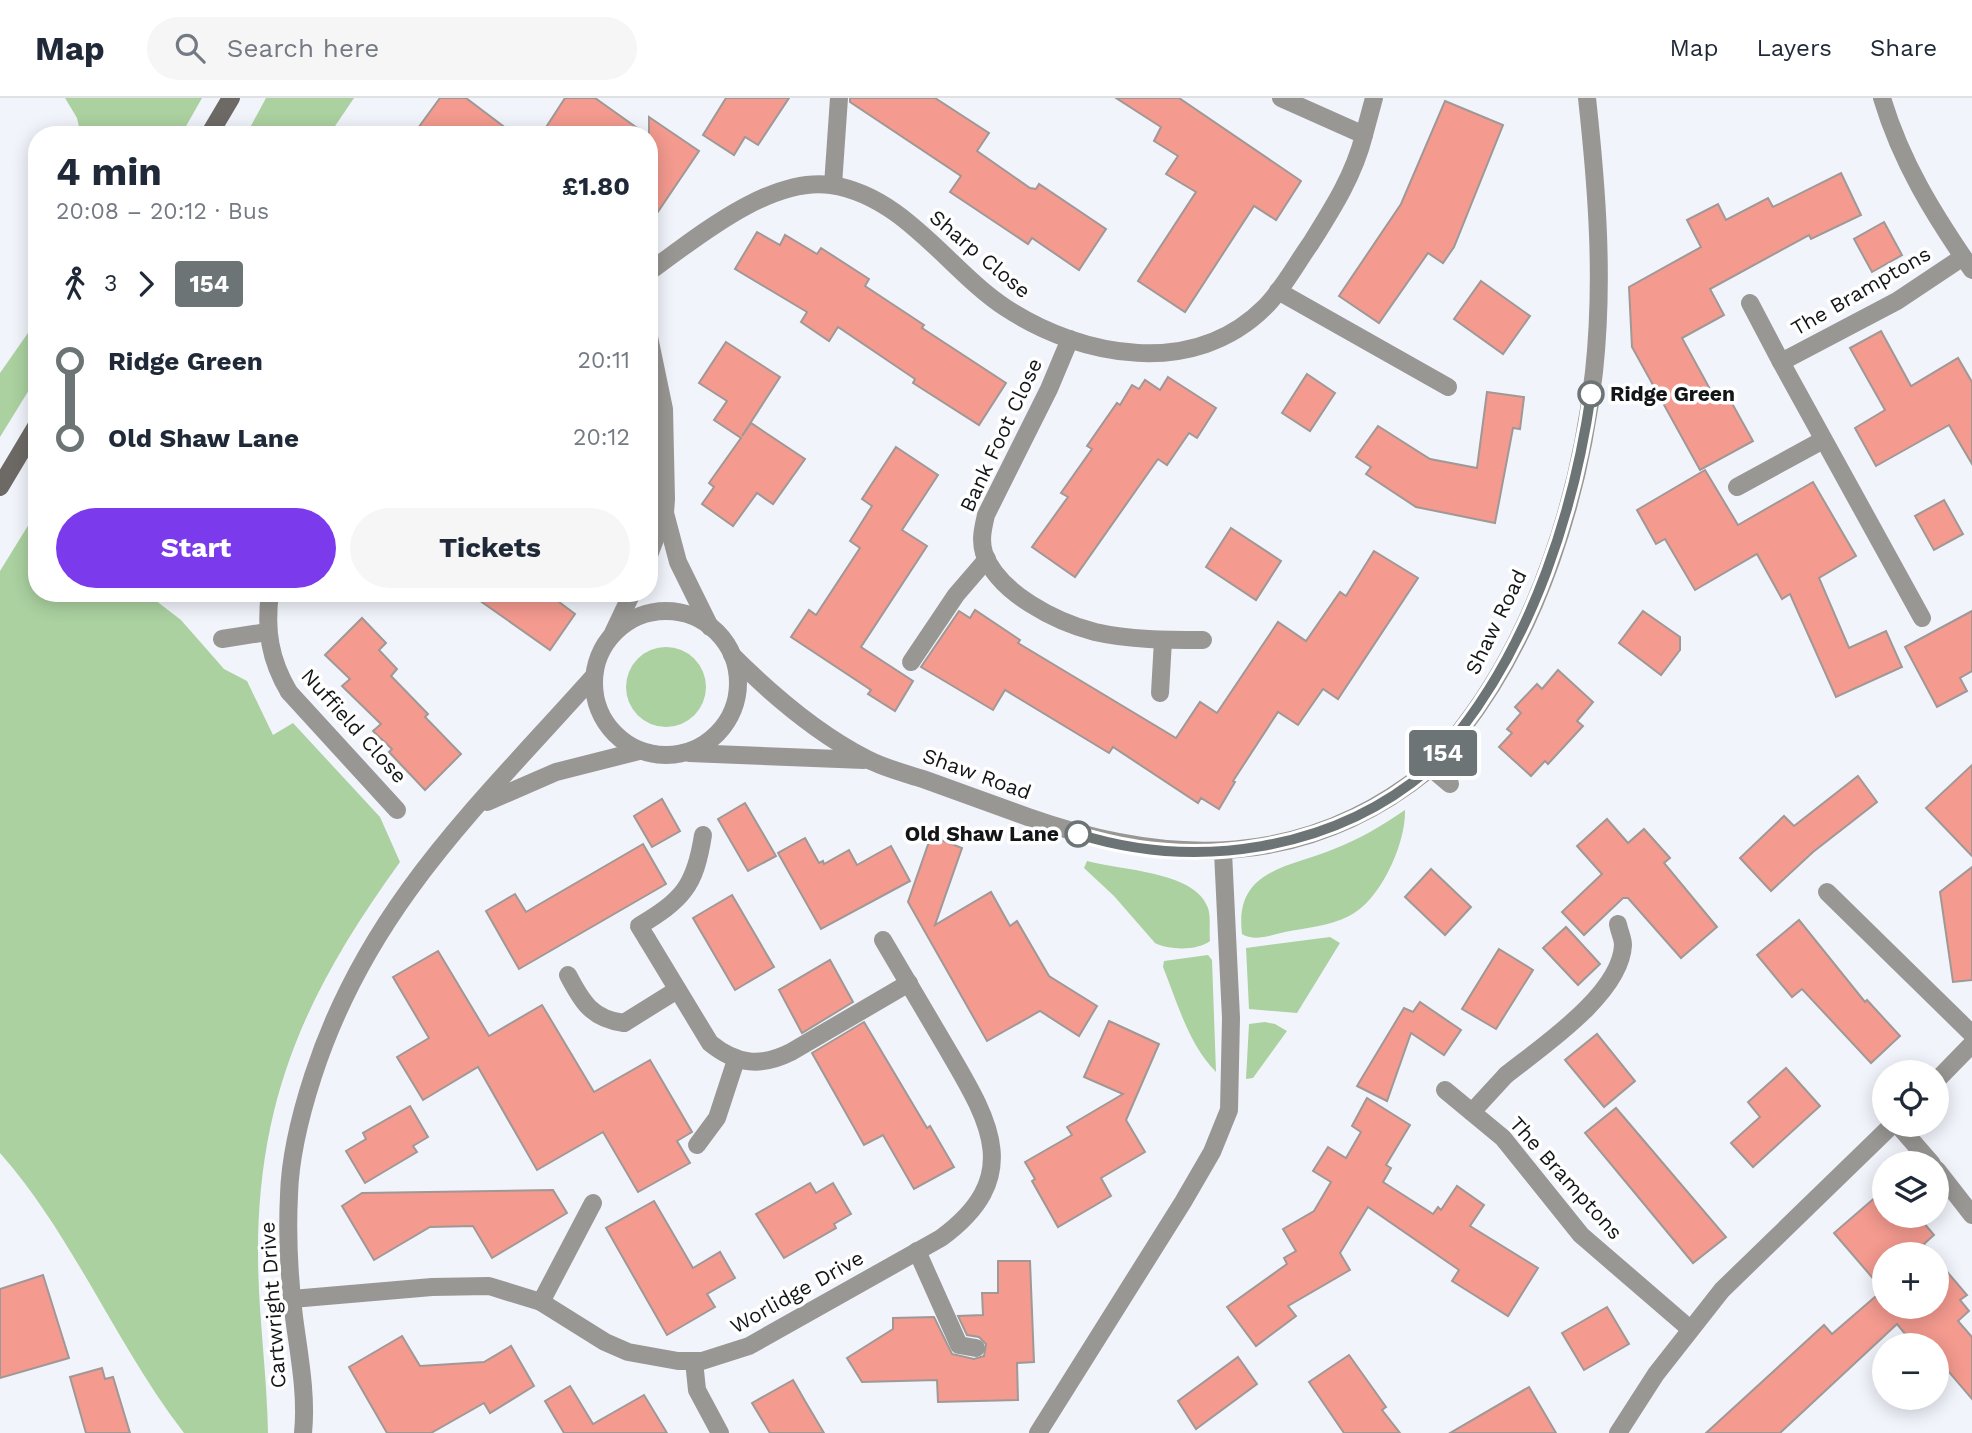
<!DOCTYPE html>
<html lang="en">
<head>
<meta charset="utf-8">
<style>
	body { margin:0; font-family:"Work Sans",sans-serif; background:#f6f6f7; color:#1f2937; height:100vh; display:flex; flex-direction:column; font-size:26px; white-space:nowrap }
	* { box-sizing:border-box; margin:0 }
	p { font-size:23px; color:#747a83 }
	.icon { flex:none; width:38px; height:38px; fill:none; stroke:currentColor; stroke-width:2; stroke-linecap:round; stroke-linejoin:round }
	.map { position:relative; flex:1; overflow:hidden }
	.side { position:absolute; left:28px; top:28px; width:630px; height:476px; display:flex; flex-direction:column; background:#fff; border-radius:28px; box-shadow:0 4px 18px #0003 }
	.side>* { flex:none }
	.badge { padding:0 14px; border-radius:5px; font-size:24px; line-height:46px }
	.tools { position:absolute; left:1872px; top:962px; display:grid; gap:14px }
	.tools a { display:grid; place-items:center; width:77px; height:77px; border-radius:50%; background:#fff; box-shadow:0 4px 18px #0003; font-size:35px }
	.map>.badge { position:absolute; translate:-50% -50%; box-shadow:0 0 0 4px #fff }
	.legs { display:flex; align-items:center; gap:10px; height:77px; padding:0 28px; font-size:23px }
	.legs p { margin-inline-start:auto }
	.overview { display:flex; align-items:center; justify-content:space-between; height:119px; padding:0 28px }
	h1 { font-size:38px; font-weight:700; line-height:52px }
	.button { display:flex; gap:14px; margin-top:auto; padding:14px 28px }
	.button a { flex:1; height:80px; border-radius:42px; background:#7c3aed; color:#fff; font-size:28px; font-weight:700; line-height:80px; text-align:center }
	.button a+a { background:#f6f6f7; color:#1f2937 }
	ul { padding:0 28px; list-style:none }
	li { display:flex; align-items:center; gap:24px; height:77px; font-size:26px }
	li i { display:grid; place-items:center; width:10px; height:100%; margin:0 9px; background:currentColor }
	li i::after { content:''; width:18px; height:18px; margin:-9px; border:5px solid; border-radius:50%; background:#fff }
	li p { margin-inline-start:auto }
	li:first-child i { background:linear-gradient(#0000 50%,currentColor 0) }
	li:last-child i { background:linear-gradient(currentColor 50%,#0000 0) }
	header { display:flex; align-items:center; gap:42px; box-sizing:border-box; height:98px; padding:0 35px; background:#fff; border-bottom:2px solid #e0e1e3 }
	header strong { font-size:33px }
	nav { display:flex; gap:38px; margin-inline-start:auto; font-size:24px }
	.search { width:490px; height:63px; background:#f6f6f7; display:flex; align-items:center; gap:18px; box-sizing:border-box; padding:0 24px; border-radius:38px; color:#747a83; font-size:26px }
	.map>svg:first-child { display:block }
</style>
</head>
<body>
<header>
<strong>Map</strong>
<div class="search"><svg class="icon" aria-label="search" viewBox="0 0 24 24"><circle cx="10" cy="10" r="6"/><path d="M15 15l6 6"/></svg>Search here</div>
<nav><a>Map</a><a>Layers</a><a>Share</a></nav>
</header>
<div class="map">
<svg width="1972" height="1335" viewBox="0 0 1972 1335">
	<rect width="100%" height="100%" fill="#f2f4fc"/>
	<!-- green -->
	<g fill="#abd1a0">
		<path d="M65,0H202L181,37H81L77,20Z"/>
		<path d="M266,0H354L329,37H246Z"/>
		<path d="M37,222V279L0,339V275Z"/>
		<path d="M37,413V495H146L181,522L224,571L247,583L273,637L293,625L380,719L400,764C309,890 258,996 258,1155C258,1215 267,1275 268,1335H184C116,1247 74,1139 0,1055V473Z"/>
		<circle cx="666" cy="589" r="40"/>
		<path d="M1405,712C1406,746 1380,803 1349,818C1329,828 1306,830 1285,834C1271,837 1254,844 1242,836C1234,771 1288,770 1334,751C1360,741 1383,727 1405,712Z"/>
		<path d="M1087,763C1118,772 1196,773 1208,810C1211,819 1209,833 1210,843C1198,853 1168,852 1155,845L1114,798L1084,770Z"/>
		<path d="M1330,839L1340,845L1297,915L1249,911L1246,850Z"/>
		<path d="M1208,857L1212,862L1216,974C1189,947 1177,904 1163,869L1164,863Z"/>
		<path d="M1265,924L1275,926L1287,933L1253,980L1246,981L1249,926Z"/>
	</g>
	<!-- building -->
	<g fill="#f49a8f" stroke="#a09896" stroke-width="2">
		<path d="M440,0H466L515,37H413Z"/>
		<path d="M565,0H595L647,37H541Z"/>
		<path d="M726,0H789L758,47L745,39L734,57L703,37Z"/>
		<path d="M850,0H935L989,35L977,53L1030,90L1036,91L1039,86L1106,131L1079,172L1032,140L1028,146L950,94L961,78L850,4Z"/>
		<path d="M1116,0H1179L1301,83L1276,122L1254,108L1185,214L1138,183L1196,94L1166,76L1178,58L1154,43L1161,29Z"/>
		<path d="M1445,3L1503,27L1454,149L1443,165L1428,155L1379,225L1339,198L1401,106Z"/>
		<path d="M649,19L699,53L649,127Z"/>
		<path d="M1841,75L1861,117L1811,141L1809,137L1710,191L1724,217L1682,240L1717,304L1728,298L1753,343L1700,372L1632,249L1629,189L1701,149L1687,122L1718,106L1726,122L1768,100L1773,109Z"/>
		<path d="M1884,124L1902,157L1872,174L1854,141Z"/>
		<path d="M757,134L780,147L785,137L817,156L821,150L869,181L865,188L924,227L922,230L1006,285L979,327L913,285L915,281L838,229L829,243L801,224L807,214L735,171Z"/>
		<path d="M1481,183L1530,218L1503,256L1454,221Z"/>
		<path d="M1881,233L1911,288L1958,260L1972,284V366L1949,327L1876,368L1855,330L1885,312L1850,250Z"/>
		<path d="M726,244L780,279L742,338L751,325L805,361L773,406L757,395L733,428L702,406L714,389L709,385L741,340L714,322L727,303L699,285Z"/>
		<path d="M1307,276L1335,295L1310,333L1282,315Z"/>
		<path d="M1168,279L1216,310L1197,340L1189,335L1167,367L1158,361L1075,479L1032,449L1068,399L1061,395L1092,351L1087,348L1117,305L1120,307L1132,287L1139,291L1145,282L1160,292Z"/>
		<path d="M1487,294L1524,299L1520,331L1513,330L1495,425L1416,409L1366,376L1371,369L1356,359L1378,328L1430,361L1477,370Z"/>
		<path d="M896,349L938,377L902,432L927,448L861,549L913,583L895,613L868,596L871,592L791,539L809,512L816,517L860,450L850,443L872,408L862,401Z"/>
		<path d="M1705,372L1738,427L1813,384L1856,458L1819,480L1849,550L1886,533L1902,569L1836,599L1790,496L1782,501L1757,456L1695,492L1665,441L1656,446L1637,412Z"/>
		<path d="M1944,402L1963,436L1934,452L1915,418Z"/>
		<path d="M1231,430L1281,463L1256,502L1206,469Z"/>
		<path d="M1374,453L1418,480L1338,601L1323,591L1298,627L1278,614L1233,683L1235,684L1219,711L1201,700L1198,705L1113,649L1109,655L1005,592L993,612L921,569L959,513L970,520L975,512L1020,542L1018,545L1176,640L1200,604L1217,615L1278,524L1306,543L1340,494L1346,498Z"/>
		<path d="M469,495H547L575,516L550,552Z"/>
		<path d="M1643,513L1680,539V552L1661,577L1619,545Z"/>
		<path d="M1972,513V573L1960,580L1967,593L1937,609L1905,549Z"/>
		<path d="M362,520L386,545L379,552L397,571L391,578L428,616L425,619L461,656L425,692L389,654L392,651L373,633L381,626L342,588L350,581L325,557Z"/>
		<path d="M1558,572L1593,604L1577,623L1583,628L1548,666L1545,663L1531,678L1499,649L1512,635L1507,631L1521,615L1515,609L1537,586L1542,591Z"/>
		<path d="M1972,667V758L1926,710Z"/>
		<path d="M1858,678L1877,704L1813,754L1771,793L1740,760L1784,718L1794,728Z"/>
		<path d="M662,701L680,733L652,749L634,718Z"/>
		<path d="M745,705L776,758L748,773L718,721Z"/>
		<path d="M1607,721L1628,745L1644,731L1670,760L1664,765L1717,829L1681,860L1628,800H1623L1584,837L1562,814L1602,776L1577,748Z"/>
		<path d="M931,738L962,750L935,827L991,794L1010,828L1017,823L1049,878L1097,908L1079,938L1040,913L987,943L908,804Z"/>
		<path d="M805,740L819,765L823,763L824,766L849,752L857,767L891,748L910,783L821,831L778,755Z"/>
		<path d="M643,746L666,786L519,871L486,813L515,796L526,814Z"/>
		<path d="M1972,769V882L1953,884L1940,794Z"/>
		<path d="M1431,771L1471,809L1445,837L1405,799Z"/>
		<path d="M732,797L774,869L735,892L693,820Z"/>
		<path d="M1799,822L1865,904L1867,902L1900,938L1871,965L1802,891L1792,899L1757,857Z"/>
		<path d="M1566,829L1600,866L1578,887L1543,850Z"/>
		<path d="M1499,851L1533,872L1496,931L1462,911Z"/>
		<path d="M438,853L489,938L542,907L594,994L650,962L692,1034L677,1043L690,1065L638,1094L603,1034L537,1072L478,969L423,1002L397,959L429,940L393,879Z"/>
		<path d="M830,862L853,904L802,935L779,892Z"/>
		<path d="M1420,904L1461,932L1444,957L1411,935L1387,1003L1357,988L1404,910L1413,914Z"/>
		<path d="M1109,923L1159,946L1126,1022L1145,1054L1101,1080L1111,1098L1058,1129L1032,1083L1035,1081L1025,1064L1072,1037L1067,1029L1123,996L1084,979Z"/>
		<path d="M864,924L927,1030L930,1028L954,1069L914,1091L883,1037L864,1047L812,955Z"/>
		<path d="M1597,936L1635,983L1604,1009L1565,962Z"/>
		<path d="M1786,970L1820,1008L1753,1069L1731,1045L1760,1019L1748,1004Z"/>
		<path d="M1367,1000L1410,1027L1386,1067L1391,1070L1383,1084L1433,1116L1438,1109L1441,1112L1457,1088L1484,1107L1470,1128L1538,1170L1508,1218L1452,1183L1459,1172L1368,1109L1340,1155L1350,1172L1288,1208L1296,1218L1256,1248L1227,1209L1287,1166L1284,1160L1296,1153L1283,1131L1314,1113L1331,1084L1313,1073L1328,1049L1346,1060L1361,1034L1352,1028Z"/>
		<path d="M410,1008L428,1039L413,1048L417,1054L365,1085L346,1053L366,1041L363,1035Z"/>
		<path d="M1616,1010L1726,1139L1693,1165L1585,1035Z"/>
		<path d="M810,1085L816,1095L833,1085L851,1116L834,1126L836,1130L784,1160L756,1116Z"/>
		<path d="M1885,1091V1118H1918L1934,1137L1924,1146L1932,1157H1885V1209H1937V1162L1967,1197L1960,1202L1969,1213L1958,1223L1972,1239V1301L1937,1260V1248H1915L1897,1226L1780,1335H1706L1824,1227L1832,1236L1883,1192L1834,1135Z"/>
		<path d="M553,1092L567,1115L492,1160L473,1128L430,1129L374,1162L342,1108L362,1095Z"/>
		<path d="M654,1103L693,1170L720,1154L735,1180L707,1196L715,1209L667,1237L606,1130Z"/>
		<path d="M998,1163H1030L1034,1264L1017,1265L1018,1302L938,1304L937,1282L862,1284L847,1260L893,1231V1220L934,1219L952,1256L974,1261L984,1258L986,1246L979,1239L967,1237L958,1218L983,1217L982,1195H998Z"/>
		<path d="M43,1177L69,1260L0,1280V1191Z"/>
		<path d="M1607,1209L1629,1246L1584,1272L1562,1235Z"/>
		<path d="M402,1238L420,1268L484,1264L511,1248L534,1288L490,1315L484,1305L431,1335H387L349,1269Z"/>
		<path d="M1349,1257L1386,1309L1382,1312L1400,1335H1344L1309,1284Z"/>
		<path d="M1238,1259L1257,1286L1196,1331L1178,1303Z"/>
		<path d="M102,1270L105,1281L113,1279L130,1335H86L70,1279Z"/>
		<path d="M793,1282L805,1303L824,1335H770L752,1305Z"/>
		<path d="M570,1288L593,1326L644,1297L667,1335H564L545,1303Z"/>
		<path d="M1529,1289L1556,1335H1450Z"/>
	</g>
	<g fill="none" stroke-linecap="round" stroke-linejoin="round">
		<!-- service -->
		<g stroke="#999794" stroke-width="18">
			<path d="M1278,193L1448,289"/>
			<path d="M649,373L665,372"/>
			<path d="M911,564L956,497L987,461"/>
			<path d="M289,594L397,712"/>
			<path d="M1431,670L1450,686"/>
			<path d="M1827,794L1972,936"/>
			<path d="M647,841L639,828C682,802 695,789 703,737"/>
			<path d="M568,877C582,904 592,921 624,925"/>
			<path d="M1506,977C1541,949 1621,896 1623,847C1623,840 1619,833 1618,826"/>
			<path d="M1898,1027L1932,1066"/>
			<path d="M697,1047L717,1020L736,962"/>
			<path d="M1937,1072L1972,1117"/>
			<path d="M917,1153L959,1247L976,1250"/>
			<path d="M541,1204L593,1105"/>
		</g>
		<!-- minor -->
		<g stroke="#999794" stroke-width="18">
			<path d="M1882,0C1901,64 1934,117 1972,172"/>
			<path d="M1364,37L1374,0"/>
			<path d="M833,87L839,0"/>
			<path d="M649,174C696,140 770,78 831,87C905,98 949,173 1006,210C1083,260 1194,280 1265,209C1283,191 1296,166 1311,145C1333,110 1354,77 1364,37L1281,0"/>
			<path d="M1750,205L1781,264"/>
			<path d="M649,239L664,311L666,401L665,415L649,457"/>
			<path d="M1070,241L1049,291L986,417C983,430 980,442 984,455C998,495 1056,524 1095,534C1130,542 1167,542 1203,542"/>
			<path d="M1737,389L1823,342"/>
			<path d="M665,415L678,464L710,529"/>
			<path d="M270,495C265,532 270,562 289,594"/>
			<path d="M1922,520L1781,264L1897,203L1963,159"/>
			<path d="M613,535L632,495"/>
			<path d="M222,541L267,534"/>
			<path d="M1160,595L1163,542"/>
			<path d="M647,841L710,945C737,967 761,969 791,954L909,885"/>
			<path d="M624,925L677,892"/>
			<path d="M1937,982L1972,946"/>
			<path d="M1445,992L1503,1040L1581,1137L1690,1231"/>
			<path d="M1472,1014L1506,977"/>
			<path d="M292,1201L432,1189L489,1188L541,1204L605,1244L628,1254L678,1263H702L749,1248L941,1140C1026,1078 988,1021 946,949C925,913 904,877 883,842"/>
			<path d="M694,1263L697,1292L720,1335"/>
			<path d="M1038,1335L1183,1104L1212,1054L1229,1012L1231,920L1223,754"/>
			<path d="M1618,1335L1656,1276L1722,1192L1892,1027"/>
		</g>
		<!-- tertiary -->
		<g stroke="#999794" stroke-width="18">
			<circle cx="666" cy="585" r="72"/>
			<path d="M732,557C772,597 816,635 867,661C884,670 904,675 923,681C958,694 993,706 1028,719C1169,769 1306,771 1428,672C1440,662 1450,645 1461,632C1538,533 1580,398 1594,274C1604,182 1597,91 1587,0"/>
			<path d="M689,655L864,662"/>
			<path d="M487,704L556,674L639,653"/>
			<path d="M303,1335C307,1297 299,1257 294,1219C289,1178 287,1138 289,1097C290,1058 301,1015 313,978C368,808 479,707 594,578"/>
		</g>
		<!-- secondary -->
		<g stroke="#6d6a66" stroke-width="18">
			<path d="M209,37L231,0"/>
			<path d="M0,389L37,327"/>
		</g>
	</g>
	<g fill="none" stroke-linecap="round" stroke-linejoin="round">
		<defs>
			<path id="line-1" d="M1078,736C1196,773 1333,753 1429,671C1441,662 1450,646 1459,634C1533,539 1574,414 1591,296"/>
		</defs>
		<!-- line-1 casing -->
		<use href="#line-1" stroke="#fff" stroke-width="16"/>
		<!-- line-1 -->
		<use href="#line-1" stroke="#6c7476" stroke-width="10"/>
	</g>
	<!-- markers -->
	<g fill="#fff" stroke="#6c7476" stroke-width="3.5">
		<circle cx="1591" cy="296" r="12"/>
		<circle cx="1078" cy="736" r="12"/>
	</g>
	<g text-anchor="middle" stroke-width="7" stroke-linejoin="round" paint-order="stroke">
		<!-- street labels -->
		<g font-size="21" fill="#141517" stroke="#fff">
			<text transform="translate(980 156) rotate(40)" y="7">Sharp Close</text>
			<text transform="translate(1861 193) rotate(-30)" y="7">The Bramptons</text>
			<text transform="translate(1001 337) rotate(-65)" y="7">Bank Foot Close</text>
			<text transform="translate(1496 524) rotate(-64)" y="7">Shaw Road</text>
			<text transform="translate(354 628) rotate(48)" y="7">Nuffield Close</text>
			<text transform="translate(977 676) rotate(20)" y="7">Shaw Road</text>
			<text transform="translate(1566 1080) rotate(48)" y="7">The Bramptons</text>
			<text transform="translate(797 1194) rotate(-29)" y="7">Worlidge Drive</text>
			<text transform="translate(273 1207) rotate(-94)" y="7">Cartwright Drive</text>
		</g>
		<!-- stop labels -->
		<g font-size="21" font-weight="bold" fill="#141517" stroke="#fff" text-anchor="start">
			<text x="1610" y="303">Ridge Green</text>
			<text x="1059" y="743" text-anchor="end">Old Shaw Lane</text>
		</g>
	</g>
</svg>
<div class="tools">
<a><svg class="icon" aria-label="locate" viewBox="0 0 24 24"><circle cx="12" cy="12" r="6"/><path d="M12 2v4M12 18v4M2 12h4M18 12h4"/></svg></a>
<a><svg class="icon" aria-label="layers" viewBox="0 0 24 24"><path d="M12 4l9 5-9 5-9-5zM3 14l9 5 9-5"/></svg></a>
<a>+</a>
<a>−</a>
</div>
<b class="badge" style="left:1443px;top:655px;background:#6c7476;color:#fff">154</b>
<section class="side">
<div class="overview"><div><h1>4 min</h1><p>20:08 – 20:12 · Bus</p></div><b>£1.80</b></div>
<div class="legs"><svg class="icon" aria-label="walk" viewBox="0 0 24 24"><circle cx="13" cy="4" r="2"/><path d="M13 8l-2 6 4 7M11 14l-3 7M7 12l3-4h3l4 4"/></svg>3<svg class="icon" aria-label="forward" viewBox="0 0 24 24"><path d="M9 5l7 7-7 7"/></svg><b class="badge" style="background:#6c7476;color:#fff">154</b></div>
<ul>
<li><i style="color:#6c7476"></i><b>Ridge Green</b><p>20:11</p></li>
<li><i style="color:#6c7476"></i><b>Old Shaw Lane</b><p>20:12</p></li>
</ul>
<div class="button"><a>Start</a><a>Tickets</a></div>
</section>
</div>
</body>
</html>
